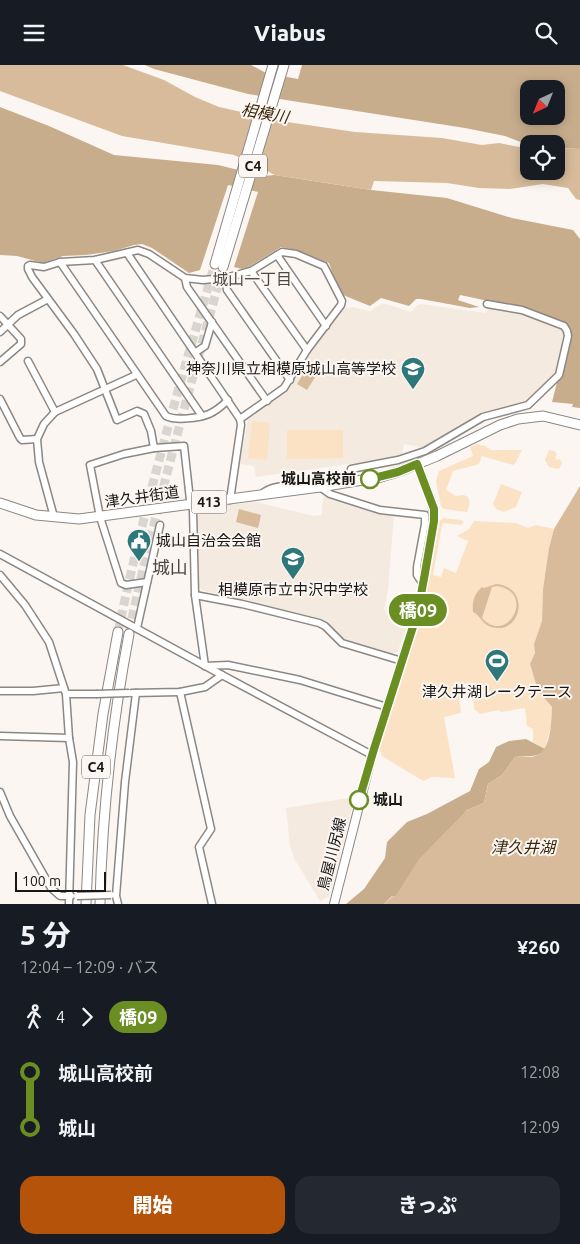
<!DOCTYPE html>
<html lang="ja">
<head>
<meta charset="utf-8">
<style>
	body { margin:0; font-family:Ubuntu,"Noto Sans JP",sans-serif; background:#242831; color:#f1f3f6; height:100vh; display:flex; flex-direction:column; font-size:19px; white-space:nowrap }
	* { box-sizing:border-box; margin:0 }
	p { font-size:16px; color:#9ea1a6 }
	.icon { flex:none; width:28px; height:28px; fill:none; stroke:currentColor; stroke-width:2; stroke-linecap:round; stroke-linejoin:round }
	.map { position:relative; height:839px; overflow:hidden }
	.panel { display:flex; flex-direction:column; background:#171b24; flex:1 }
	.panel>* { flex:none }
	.badge { padding:0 10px; border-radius:16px; font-size:18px; line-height:32px }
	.needle { width:32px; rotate:223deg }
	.controls { position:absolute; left:520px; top:15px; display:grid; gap:10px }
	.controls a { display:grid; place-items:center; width:45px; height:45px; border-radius:10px; background:#171b24; box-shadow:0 2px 12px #0003; font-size:25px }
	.scale { position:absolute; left:15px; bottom:12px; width:91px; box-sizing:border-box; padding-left:5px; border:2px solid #181715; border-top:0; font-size:14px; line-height:18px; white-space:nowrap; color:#181715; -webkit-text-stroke:4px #fbf6f1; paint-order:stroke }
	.map>.badge { position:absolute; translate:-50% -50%; box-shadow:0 0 0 2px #fff }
	.legs { display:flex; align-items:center; gap:8px; height:55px; padding:0 20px; font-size:16px }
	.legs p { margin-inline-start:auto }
	.headline { display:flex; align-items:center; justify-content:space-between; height:85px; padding:0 20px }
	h1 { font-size:28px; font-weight:800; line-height:38px }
	.cta { display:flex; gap:10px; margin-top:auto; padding:10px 20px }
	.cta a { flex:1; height:58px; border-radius:15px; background:#b45309; color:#fff; font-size:20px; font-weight:800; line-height:58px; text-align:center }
	.cta a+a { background:#242831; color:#f1f3f6 }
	ul { padding:0 20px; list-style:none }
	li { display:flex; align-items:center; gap:18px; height:55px; font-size:19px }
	li i { display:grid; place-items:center; width:8px; height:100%; margin:0 6px; background:currentColor }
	li i::after { content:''; width:12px; height:12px; margin:-6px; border:4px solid; border-radius:50%; background:#171b24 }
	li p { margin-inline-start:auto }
	li:first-child i { background:linear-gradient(#0000 50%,currentColor 0) }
	li:last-child i { background:linear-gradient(currentColor 50%,#0000 0) }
	header { display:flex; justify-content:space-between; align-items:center; height:65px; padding:0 20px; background:#171b24; font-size:22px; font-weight:800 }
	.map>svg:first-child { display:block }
</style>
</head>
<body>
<header><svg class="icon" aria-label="menu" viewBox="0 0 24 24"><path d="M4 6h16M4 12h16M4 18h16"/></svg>Viabus<svg class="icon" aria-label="search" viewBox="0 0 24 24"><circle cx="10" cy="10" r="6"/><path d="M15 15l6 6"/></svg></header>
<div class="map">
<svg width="580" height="839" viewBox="0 0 580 839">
	<rect width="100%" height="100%" fill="#fbf6f1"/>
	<!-- built -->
	<g fill="#f4eadf">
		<path d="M383,238L411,247L416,241L421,239L486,248L489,241L528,248L562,262L565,268L557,306L527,337L503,343L483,350L425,383L404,379L402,389L391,393L256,412L254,401L240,399L248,354L286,328L309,289L344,243L353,242L370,246Z"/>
		<path d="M325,431L383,450L394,451L388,525L384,545L410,552L398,586L393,589L346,577L338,571L328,559L323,556L202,525L199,522L198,450L201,446L204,443L256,437L314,451L322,450L323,433Z"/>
		<path d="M355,732L330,831L320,836L294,793L290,781L286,743Z"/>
	</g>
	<!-- green -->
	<g fill="#fbe2c5">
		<path d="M252,356L270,358L267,395L248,393Z"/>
		<path d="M287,365H343V393L287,394Z"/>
		<path d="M477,379L485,381L491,385H522L516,397L513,400L482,391L479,399L453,406L446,425L456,431L464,430L468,432L470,438L467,447L444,444L441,441L436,416L439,406L473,391L470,382Z"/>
		<path d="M549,385L555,386L557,390L555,391L557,395L560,394L562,398L559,404L549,402L545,395Z"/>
		<path d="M501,419L522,427L516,442L504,447L496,444L493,439Z"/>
		<path d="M443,453L461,455L464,457L461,460L443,458L442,460L433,510L441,512L444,503L456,508L468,476L457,471L469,464L474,456L516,458L528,463L536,460L554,464L549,483L543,524L542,556L534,579L535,588L530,599L538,626L552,642L551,661L545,684L533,677V664L527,661L525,643L501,647L499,645L480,649L474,644L472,618L458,619L461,648L444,652L455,713L432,712L423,716L382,691L378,681L422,536L437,458Z"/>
	</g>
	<!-- forest -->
	<g fill="#c8ad8d" fill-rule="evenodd">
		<path d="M145,0H251L266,8L298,14L302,0H580V84L556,83V79L529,80L505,71L465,63L248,29L154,4ZM529,24H556V51H529Z"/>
		<path d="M0,42L49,61L114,90L218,100L263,111L275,110L371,125L447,133L512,153L573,165L580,174V343L572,342L573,339L552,337L570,267L566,259L532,245L460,230L458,235L479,242L470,243L421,234H416L409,241L381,233L370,241L343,230L335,216L329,198L296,185L281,182L247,203L242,204L234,202L258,127L228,120L200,205L189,208L152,183L142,179L134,180L114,186L86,190L63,191L43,198L17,191L0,190Z"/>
		<path d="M526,674L545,684C538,694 526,690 515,692L502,710L488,719L484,738L467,745L395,832L392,831L384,839H346L364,824L385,793L387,777L407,757L427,749L470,726L479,704L489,697L496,682L509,676Z"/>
	</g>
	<!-- water -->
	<g fill="#d7bb9b" fill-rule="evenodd">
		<path d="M0,0H123L164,15L195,32L219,42L287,57L355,67L442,73L482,80L499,78L519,82L529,80V106H556V83L580,84V135L576,134L568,123L543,119L510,124L479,123L447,118L374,116L371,125L275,110L234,90L122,71L0,26Z"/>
		<path d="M309,300L319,306L307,325L297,319Z"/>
		<path d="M580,421V839H384L393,831L395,832L419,794L467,745L484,738L488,719L502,710L515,692C520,691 525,692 531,692C552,690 551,658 552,642L538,626L530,599L535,588L534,579L542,556L543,524L549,483L554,464Z"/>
		<path d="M239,444L261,450L258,463L236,457Z"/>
		<path d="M496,519C532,522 521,571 491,562C482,559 480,550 473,547C472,537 474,529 482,522L484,523ZM497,521C537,527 507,581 482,553L492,522Z"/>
	</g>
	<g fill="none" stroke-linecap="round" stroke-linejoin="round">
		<!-- highway-tunnel -->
		<g stroke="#d9d5d0" stroke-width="9" stroke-dasharray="9 4.5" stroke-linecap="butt">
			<path d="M118,567C144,442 179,320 215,199"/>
			<path d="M129,567C155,445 190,323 223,202"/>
		</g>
		<defs>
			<g id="minor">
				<path d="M127,188L240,354L241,360L230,435"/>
				<path d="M277,190L326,261"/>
				<path d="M95,195L202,351"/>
				<path d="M60,197L166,351C176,356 199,353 209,349C216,346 223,340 228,335"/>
				<path d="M251,206L307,285"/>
				<path d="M185,213L187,222L267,336"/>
				<path d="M225,213L227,225L290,315"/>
				<path d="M0,251L21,274V279L0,297"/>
				<path d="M0,267L18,250L48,234"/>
				<path d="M196,287L205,281L212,257"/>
				<path d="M28,296L55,347"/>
				<path d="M0,334L20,373L22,375L37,374"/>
				<path d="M240,354L284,323L307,285L341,240L342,236L324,201L296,189L282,187L251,206L225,213L203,215L185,213L149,189L138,185L95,195L60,197L44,202L30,200L28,201V204L32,212L74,269L97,304L117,355L137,346L144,349L151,366L154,383L184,381L190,435L193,445L195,530L205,601L228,600L300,615L387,642"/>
				<path d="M348,418L351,404L398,395L425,386L483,352L528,340L559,310L568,271L567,266L564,261L522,245L487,239"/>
				<path d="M320,422L330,429L380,445L425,450V459L417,502V510L423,519"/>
				<path d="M264,427C274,421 294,417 303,425"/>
				<path d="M54,452L39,397L37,374L44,359L55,347L136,310"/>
				<path d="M0,489L222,610L372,690"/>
				<path d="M0,510L25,540L49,577L66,629L69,673L73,697L69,839"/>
				<path d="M147,517L126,520L121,518L100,452L90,400L124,389L154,383"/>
				<path d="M195,530L242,539L319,558L325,561L342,578L402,596"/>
				<path d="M137,563L160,460"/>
				<path d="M0,626H33L64,623"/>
				<path d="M180,627L211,764L199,782L212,839"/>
				<path d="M132,628L180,627L205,622L222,610"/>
				<path d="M66,629H96"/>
				<path d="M0,671L69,673"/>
				<path d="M0,727L10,751L51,823L60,831H71"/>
				<path d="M118,839L116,831L125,717L136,628"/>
			</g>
			<path id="major" d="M334,839L372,690L420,539L434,448L431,435L417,399"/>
			<g id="highway">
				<path d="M215,199L273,0"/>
				<path d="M223,202L284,0"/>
				<path d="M0,438L36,450L79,454L320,422L381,412L398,407L437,391L500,360L518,354L543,351L580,360"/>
				<path d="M86,839L90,750L103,649L118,567"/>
				<path d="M100,839C102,748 112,659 129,569"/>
			</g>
		</defs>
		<!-- minor casing -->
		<use href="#minor" stroke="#8c8783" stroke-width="9"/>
		<!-- major casing -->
		<use href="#major" stroke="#8c8783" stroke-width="10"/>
		<!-- highway casing -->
		<use href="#highway" stroke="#8c8783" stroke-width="11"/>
		<!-- minor -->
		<use href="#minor" stroke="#fff" stroke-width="6"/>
		<!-- major -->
		<use href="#major" stroke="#fff" stroke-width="8"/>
		<!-- highway -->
		<use href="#highway" stroke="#fff" stroke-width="9"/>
		<defs>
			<g id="minor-bridge">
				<path d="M96,629L129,628"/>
				<path d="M77,831L111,830"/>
			</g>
		</defs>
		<!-- minor-bridge casing -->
		<use href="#minor-bridge" stroke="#8c8783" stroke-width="9" stroke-linecap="butt"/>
		<!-- minor-bridge -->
		<use href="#minor-bridge" stroke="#fff" stroke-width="6"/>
	</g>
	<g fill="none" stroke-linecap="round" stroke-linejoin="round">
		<defs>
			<path id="line-1" d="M359,735L374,684L418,546L425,508L434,456V444L417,399L398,407L370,414"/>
		</defs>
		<!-- line-1 casing -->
		<use href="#line-1" stroke="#fff" stroke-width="11"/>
		<!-- line-1 -->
		<use href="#line-1" stroke="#6b8e23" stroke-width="8"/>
	</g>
	<!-- icons -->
	<defs>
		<symbol id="school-pin" viewBox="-11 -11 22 30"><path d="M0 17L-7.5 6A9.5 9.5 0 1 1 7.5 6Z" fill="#2e787c" stroke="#fbf6f1"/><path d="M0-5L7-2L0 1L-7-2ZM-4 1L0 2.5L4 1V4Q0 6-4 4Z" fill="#fff"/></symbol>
		<symbol id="civic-pin" viewBox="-11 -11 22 30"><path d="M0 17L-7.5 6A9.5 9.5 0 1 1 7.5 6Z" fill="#2e787c" stroke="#fbf6f1"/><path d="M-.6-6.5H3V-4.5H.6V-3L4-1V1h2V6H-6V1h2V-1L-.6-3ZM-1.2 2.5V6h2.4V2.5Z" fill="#fff"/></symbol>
		<symbol id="stadium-pin" viewBox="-11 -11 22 30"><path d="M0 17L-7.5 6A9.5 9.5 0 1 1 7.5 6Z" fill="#2e787c" stroke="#fbf6f1"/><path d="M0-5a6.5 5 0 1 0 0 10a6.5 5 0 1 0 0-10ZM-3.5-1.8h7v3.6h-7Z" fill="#fff"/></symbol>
	</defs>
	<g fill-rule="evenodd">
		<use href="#school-pin" x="399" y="290" width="28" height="38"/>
		<use href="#civic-pin" x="125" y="462" width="28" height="38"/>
		<use href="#school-pin" x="279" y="480" width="28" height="38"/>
		<use href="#stadium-pin" x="483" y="582" width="28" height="38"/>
	</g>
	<!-- markers -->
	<g fill="#fff" stroke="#6b8e23" stroke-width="2.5">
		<circle cx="370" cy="414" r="9"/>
		<circle cx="359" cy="735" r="9"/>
	</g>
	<g text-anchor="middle" stroke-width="4" stroke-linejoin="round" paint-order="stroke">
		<!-- shield labels -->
		<g fill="#fbf6f1" stroke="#5c5a57" stroke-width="1">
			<rect x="239" y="89.5" width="28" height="23" rx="4"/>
			<rect x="191.5" y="425.5" width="35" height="23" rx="4"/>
			<rect x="82" y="690.5" width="28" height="23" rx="4"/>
		</g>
		<g font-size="14" font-weight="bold" fill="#181715">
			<text x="253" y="106">C4</text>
			<text x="209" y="442">413</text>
			<text x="96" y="707">C4</text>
		</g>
		<!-- poi labels -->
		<g font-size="15" fill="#181715" stroke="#fbf6f1">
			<text x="396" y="309" text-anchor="end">神奈川県立相模原城山高等学校</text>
			<text x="156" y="481" text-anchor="start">城山自治会会館</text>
			<text x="293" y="530">相模原市立中沢中学校</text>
			<text x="497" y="632">津久井湖レークテニス</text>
		</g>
		<!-- stop labels -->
		<g font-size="15" font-weight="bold" fill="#181715" stroke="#fbf6f1" text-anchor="end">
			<text x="356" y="419">城山高校前</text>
			<text x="373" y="740" text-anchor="start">城山</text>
		</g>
		<!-- street labels -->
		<g font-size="15" fill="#181715" stroke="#fbf6f1">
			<text transform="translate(142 432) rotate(-8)" y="5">津久井街道</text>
			<text transform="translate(332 789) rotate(-76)" y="5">鳥屋川尻線</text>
		</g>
		<!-- water labels -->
		<g font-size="16" font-style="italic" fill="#3a260a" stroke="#fbf6f1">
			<text transform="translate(265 48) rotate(10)" y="6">相模川</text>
			<text x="523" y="788">津久井湖</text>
		</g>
		<!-- neighbourhood labels -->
		<g font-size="16" fill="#4c4844" stroke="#fbf6f1">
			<text x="252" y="220">城山一丁目</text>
		</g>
		<!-- quarter labels -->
		<g font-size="18" fill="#4c4844" stroke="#fbf6f1">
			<text x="170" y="509">城山</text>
		</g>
	</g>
</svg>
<div class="controls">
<a><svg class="needle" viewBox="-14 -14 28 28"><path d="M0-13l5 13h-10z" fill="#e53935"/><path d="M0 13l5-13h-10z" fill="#9ea1a6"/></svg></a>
<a><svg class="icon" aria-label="locate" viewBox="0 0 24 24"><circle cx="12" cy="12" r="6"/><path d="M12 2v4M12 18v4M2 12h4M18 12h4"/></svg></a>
</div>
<div class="scale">100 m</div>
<b class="badge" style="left:418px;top:545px;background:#6b8e23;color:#fff">橋09</b>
</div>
<section class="panel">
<div class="headline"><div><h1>5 分</h1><p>12:04 – 12:09 · バス</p></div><b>¥260</b></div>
<div class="legs"><svg class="icon" aria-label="walk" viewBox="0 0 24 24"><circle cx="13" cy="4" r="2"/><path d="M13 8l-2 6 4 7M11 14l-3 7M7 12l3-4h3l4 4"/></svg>4<svg class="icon" aria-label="forward" viewBox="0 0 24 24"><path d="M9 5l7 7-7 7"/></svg><b class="badge" style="background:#6b8e23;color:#fff">橋09</b></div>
<ul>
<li><i style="color:#6b8e23"></i><b>城山高校前</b><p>12:08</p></li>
<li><i style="color:#6b8e23"></i><b>城山</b><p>12:09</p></li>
</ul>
<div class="cta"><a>開始</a><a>きっぷ</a></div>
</section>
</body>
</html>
